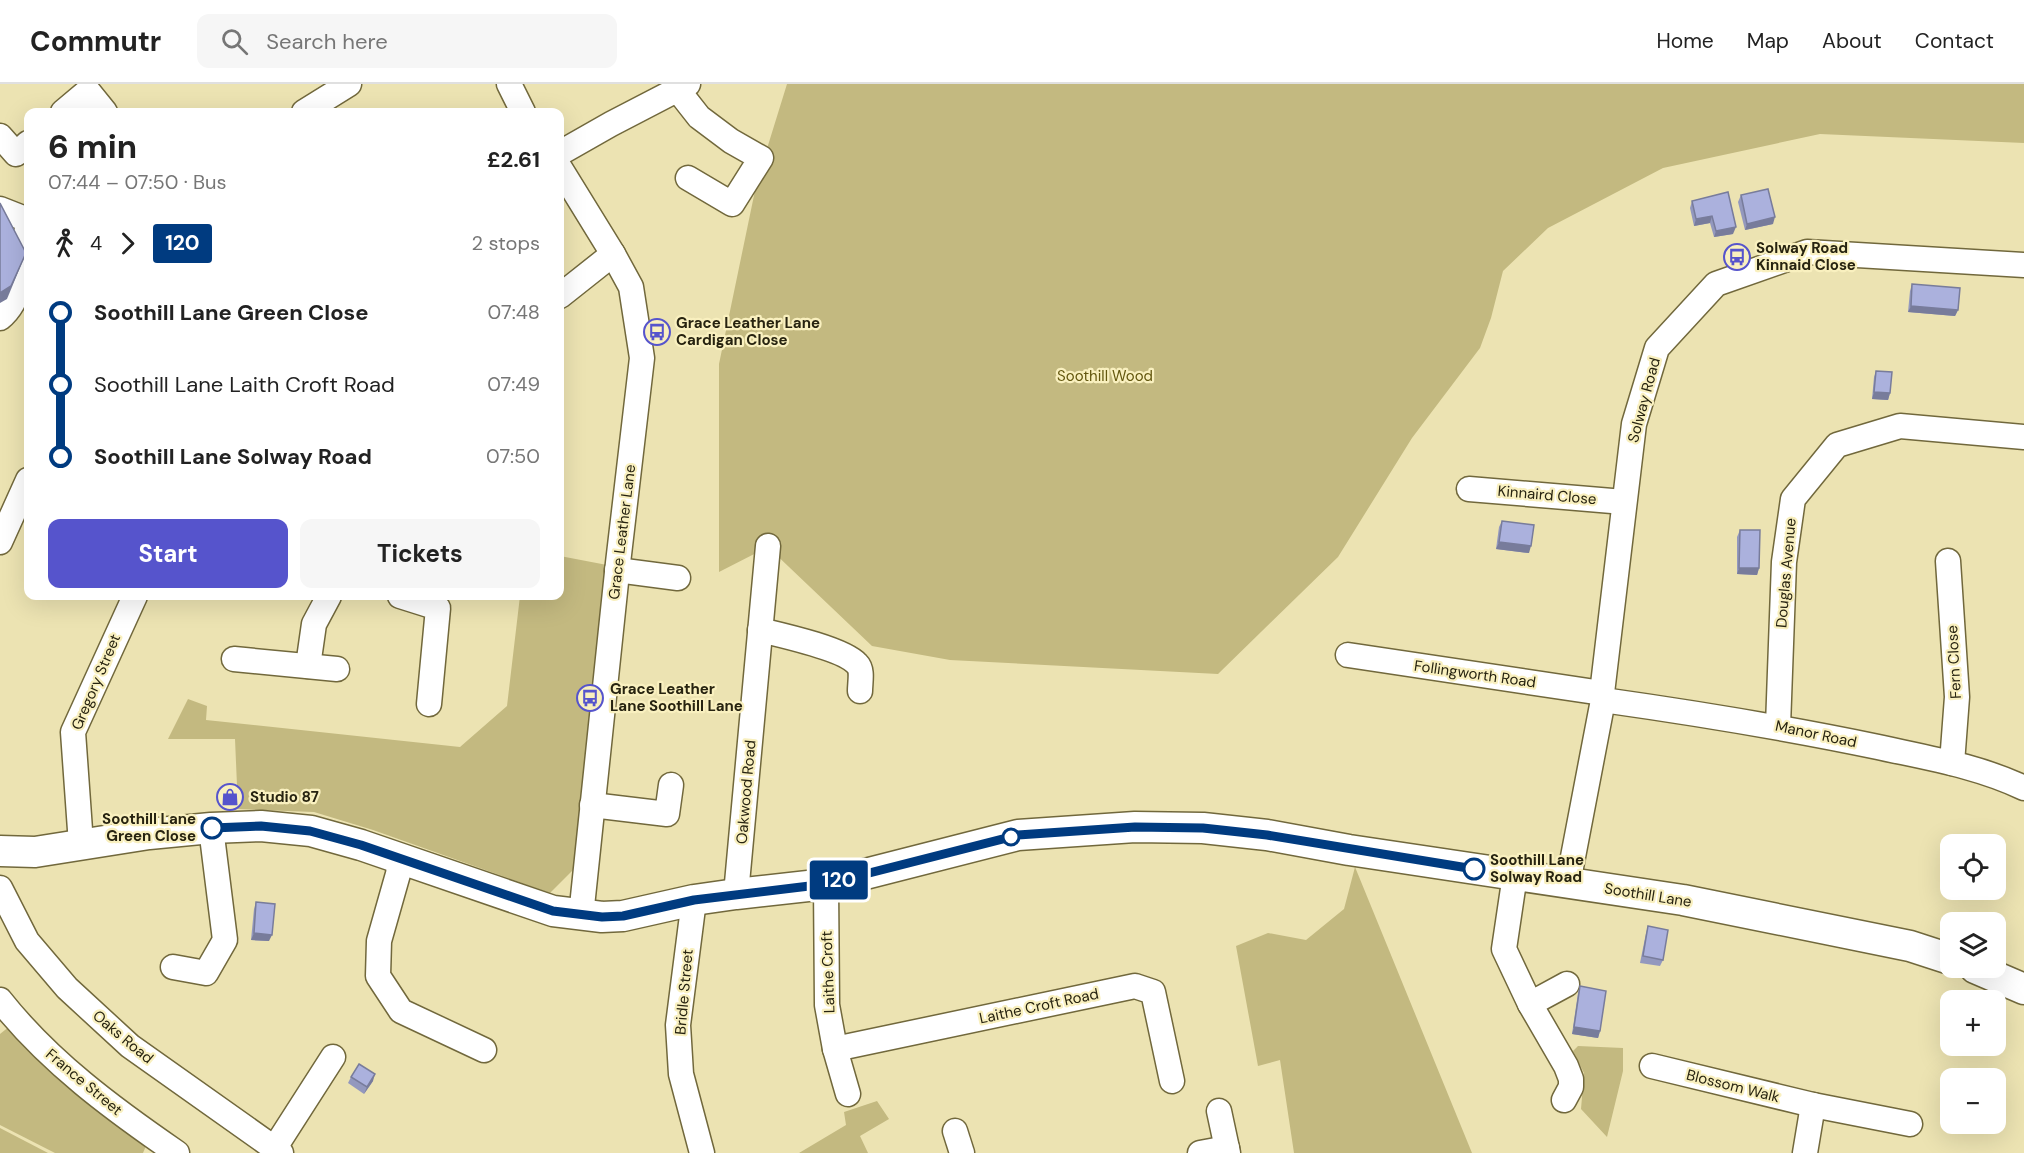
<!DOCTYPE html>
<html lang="en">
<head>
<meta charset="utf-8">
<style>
	body { margin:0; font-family:"DM Sans",sans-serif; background:#f6f6f6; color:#222; height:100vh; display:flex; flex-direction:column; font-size:22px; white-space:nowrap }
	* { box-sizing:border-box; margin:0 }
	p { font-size:20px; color:#767676 }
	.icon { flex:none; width:33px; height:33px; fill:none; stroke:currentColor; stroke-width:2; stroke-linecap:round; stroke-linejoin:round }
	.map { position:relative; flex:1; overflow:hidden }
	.details { position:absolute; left:24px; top:24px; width:540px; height:492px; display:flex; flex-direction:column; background:#fff; border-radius:12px; box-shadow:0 6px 24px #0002 }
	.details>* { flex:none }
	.badge { padding:0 12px; border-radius:4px; font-size:21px; line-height:39px }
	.fabs { position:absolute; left:1940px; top:750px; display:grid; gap:12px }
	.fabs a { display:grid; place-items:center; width:66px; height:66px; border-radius:12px; background:#fff; box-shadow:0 6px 24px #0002; font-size:30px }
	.map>.badge { position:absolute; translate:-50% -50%; box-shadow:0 0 0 3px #fff }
	.legs { display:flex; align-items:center; gap:9px; height:66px; padding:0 24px; font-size:20px }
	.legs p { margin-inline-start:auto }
	.overview { display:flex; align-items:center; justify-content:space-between; height:102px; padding:0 24px }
	h1 { font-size:33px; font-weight:700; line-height:45px }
	.primary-button { display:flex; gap:12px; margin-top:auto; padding:12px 24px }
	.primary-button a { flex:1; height:69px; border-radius:12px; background:#5654cc; color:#fff; font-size:24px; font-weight:700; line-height:69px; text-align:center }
	.primary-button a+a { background:#f6f6f6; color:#222 }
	ul { padding:0 24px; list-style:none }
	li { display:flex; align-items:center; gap:21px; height:72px; font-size:22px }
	li i { display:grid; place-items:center; width:9px; height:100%; margin:0 8px; background:currentColor }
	li i::after { content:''; width:15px; height:15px; margin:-8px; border:4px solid; border-radius:50%; background:#fff }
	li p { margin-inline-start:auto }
	li:first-child i { background:linear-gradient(#0000 50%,currentColor 0) }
	li:last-child i { background:linear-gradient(currentColor 50%,#0000 0) }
	header { display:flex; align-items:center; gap:36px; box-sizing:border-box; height:84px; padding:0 30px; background:#fff; border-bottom:2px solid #e0e0e0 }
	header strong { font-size:28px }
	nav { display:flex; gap:33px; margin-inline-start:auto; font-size:21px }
	.search { width:420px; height:54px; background:#f6f6f6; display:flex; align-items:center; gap:15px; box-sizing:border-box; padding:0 21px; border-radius:12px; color:#767676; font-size:22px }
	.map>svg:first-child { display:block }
</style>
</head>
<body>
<header>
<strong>Commutr</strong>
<div class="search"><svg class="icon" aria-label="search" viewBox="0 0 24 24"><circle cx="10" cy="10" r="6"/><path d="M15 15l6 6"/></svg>Search here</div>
<nav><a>Home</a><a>Map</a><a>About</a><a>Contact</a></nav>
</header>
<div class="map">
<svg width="2024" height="1069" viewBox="0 0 2024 1069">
	<rect width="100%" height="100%" fill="#ece3b2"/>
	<!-- green -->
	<g fill="#c3b980">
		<path d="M787,0H2024V59L1820,50L1663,84L1548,144L1503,187L1491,234L1480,264L1412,354L1338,473L1218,590L950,576L872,562L768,463L719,488V280L757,97Z"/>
		<path d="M560,472L607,481L575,784L550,809L373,746L314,728L238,725L235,655H168L188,615L207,622L206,636L460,663L507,622L520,512H560Z"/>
		<path d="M1355,783L1472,1069H1294L1280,976L1258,982L1236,862L1268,849L1306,856L1344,825Z"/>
		<path d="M10,942L148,1057L143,1069H55L0,1041V950Z"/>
		<path d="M1578,962L1623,964V987L1607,1053L1581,1025L1584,989L1573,967Z"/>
		<path d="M877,1017L889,1035L860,1052L868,1069H799L846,1041L844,1028Z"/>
		<path d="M0,1044L48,1069H0Z"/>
	</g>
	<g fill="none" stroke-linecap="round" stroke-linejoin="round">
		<defs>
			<g id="minor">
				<path d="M509,0L523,28"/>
				<path d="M677,5L699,33L731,57L761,74L732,120L688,94"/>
				<path d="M63,28L88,7L105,28"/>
				<path d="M304,28L349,0"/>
				<path d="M0,52L16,70L28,59"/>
				<path d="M560,69L611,40L688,0"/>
				<path d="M560,84L613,170L631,203L642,274L618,479L581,832"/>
				<path d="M0,125L28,136"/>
				<path d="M560,212L613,170"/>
				<path d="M0,234C22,217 27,175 26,149L28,148"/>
				<path d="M1469,405L1624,418"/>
				<path d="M0,458L28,396"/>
				<path d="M1948,477L1957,613L1952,679"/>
				<path d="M617,486L678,494"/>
				<path d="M400,512L438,524L429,620"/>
				<path d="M760,546C781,551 844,565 857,580C863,586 860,598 860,607"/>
				<path d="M1348,571L1602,609"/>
				<path d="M234,575L337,585"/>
				<path d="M308,582L314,540L329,512"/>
				<path d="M1603,616C1695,629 1787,644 1878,663C1928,674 1978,682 2024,704"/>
				<path d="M1778,642L1784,478L1793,415L1837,361L1900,342L2024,353"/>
				<path d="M592,721L667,730L671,701"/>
				<path d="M81,760L73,648L135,512"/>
				<path d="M400,775L398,790L379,857L378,892L401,927L484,966"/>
				<path d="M1515,791L1504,865L1530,920L1566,982L1571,995V1003L1564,1016"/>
				<path d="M1568,799L1603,616L1602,609L1634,340L1657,264L1716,200L1807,168L2024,181"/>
				<path d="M826,800L827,921L835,965L848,1010"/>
				<path d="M0,804L27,857L67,904L130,962L281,1069"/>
				<path d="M736,810L768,462"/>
				<path d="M694,816L678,941L681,990L702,1069"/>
				<path d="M173,883L206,889L225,856L211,744"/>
				<path d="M0,916C49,978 113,1025 177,1069"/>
				<path d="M1530,920L1567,900"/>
				<path d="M835,965L1135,902L1153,908L1172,997"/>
				<path d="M1652,982L1813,1021"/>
				<path d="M1219,1027L1228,1069"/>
				<path d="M955,1047L962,1069"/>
				<path d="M274,1065L333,973"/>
				<path d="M1200,1069L1227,1064"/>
				<path d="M1805,1069L1813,1021L1910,1040"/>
			</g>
			<g id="major">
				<path d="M0,767L35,768L149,750L211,744L261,742L311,747L361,761L553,827L602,833L623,832L694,816L736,810L826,800L1018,751L1135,743L1203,744L1267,751L1349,766L1683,816L1910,862L1950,875"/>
				<path d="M1975,884L2024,905"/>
			</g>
		</defs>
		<!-- minor casing -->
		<use href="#minor" stroke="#71683c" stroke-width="27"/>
		<!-- major casing -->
		<use href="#major" stroke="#71683c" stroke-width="33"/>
		<!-- minor -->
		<use href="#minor" stroke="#fff" stroke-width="24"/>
		<!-- major -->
		<use href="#major" stroke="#fff" stroke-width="30"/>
	</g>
	<!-- wall -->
	<g fill="#9398be">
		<path d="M1728,108L1733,150L1714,153L1710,139L1694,142L1690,124L1692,117Z"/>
		<path d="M1741,111L1773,140L1745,146L1738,118Z"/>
		<path d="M1912,200L1958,226L1955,232L1908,228L1910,207Z"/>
		<path d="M1876,287L1890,309L1888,316L1872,315L1874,293Z"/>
		<path d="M1502,437L1529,469L1496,465L1499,443Z"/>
		<path d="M1740,446L1759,484L1757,491L1737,490V453Z"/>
		<path d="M256,818L269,857L251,856L254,825Z"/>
		<path d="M1648,842L1663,876L1660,882L1640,879L1646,849Z"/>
		<path d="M1580,902L1600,947L1598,954L1572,950L1578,909Z"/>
		<path d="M351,993L373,997L364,1010L348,999Z"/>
	</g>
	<!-- shaded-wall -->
	<g fill="#787c9b">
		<path d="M1712,132L1710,139L1694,142L1696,135Z"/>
		<path d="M1775,133L1773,140L1745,146L1747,140Z"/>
		<path d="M1736,143L1733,150L1714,153L1716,147Z"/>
		<path d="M26,169L7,215L0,219V209Z"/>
		<path d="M1911,222L1958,226L1955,232L1908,228Z"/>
		<path d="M1874,308L1890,309L1888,316L1872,315Z"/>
		<path d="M1499,458L1531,462L1529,469L1496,465Z"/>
		<path d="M1739,484H1759L1757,491L1737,490Z"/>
		<path d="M254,849L272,851L269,857L251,856Z"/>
		<path d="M1574,943L1600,947L1598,954L1572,950Z"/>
		<path d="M375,990L373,997L364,1010L367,1003Z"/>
	</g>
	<!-- building -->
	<g fill="#abb1dd" stroke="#787c9b" stroke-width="1.5">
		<path d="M1768,105L1775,133L1747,140L1741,111Z"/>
		<path d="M1728,108L1736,143L1716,147L1712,132L1696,135L1692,117Z"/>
		<path d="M0,119L26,169L11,202L0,209Z"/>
		<path d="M1912,200L1960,204L1958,226L1911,222Z"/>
		<path d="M1876,287L1892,288L1890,309L1874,308Z"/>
		<path d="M1502,437L1534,441L1531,462L1499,458Z"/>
		<path d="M1740,446H1760L1759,484H1739Z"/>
		<path d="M256,818L275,820L272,851L254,849Z"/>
		<path d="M1648,842L1668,846L1663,876L1643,872Z"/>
		<path d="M1580,902L1606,907L1600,947L1574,943Z"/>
		<path d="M359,980L375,990L367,1003L351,993Z"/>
	</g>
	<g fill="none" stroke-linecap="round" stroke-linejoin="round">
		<defs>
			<path id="line-1" d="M212,744L261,742L310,747L361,761L553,827L602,833L623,832L694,816L826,800L1018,751L1135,743L1203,744L1267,751L1474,785"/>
		</defs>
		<!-- line-1 casing -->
		<use href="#line-1" stroke="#fff" stroke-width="14"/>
		<!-- line-1 -->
		<use href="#line-1" stroke="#003b80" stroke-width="9"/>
	</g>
	<!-- icons -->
	<defs>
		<symbol id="bus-ring" viewBox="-11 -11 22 22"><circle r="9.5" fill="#f9f0bf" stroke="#5654cc" stroke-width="1.5"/><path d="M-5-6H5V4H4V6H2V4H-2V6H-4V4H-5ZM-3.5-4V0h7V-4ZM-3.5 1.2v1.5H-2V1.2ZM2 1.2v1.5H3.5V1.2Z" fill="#5654cc"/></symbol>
		<symbol id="shop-ring" viewBox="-11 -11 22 22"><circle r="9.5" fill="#f9f0bf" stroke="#5654cc" stroke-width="1.5"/><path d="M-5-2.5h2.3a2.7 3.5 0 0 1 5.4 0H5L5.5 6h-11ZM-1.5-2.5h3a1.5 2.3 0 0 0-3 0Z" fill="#5654cc"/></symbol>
	</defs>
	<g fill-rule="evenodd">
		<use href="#bus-ring" x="1722" y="158" width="30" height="30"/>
		<use href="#bus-ring" x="642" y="233" width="30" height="30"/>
		<use href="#bus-ring" x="575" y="599" width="30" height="30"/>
		<use href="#shop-ring" x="215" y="698" width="30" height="30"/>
	</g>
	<!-- markers -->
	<g fill="#fff" stroke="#003b80" stroke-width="3">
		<circle cx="212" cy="744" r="10"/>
		<circle cx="1011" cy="753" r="8"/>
		<circle cx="1474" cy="785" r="10"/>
	</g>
	<g text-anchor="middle" stroke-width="4.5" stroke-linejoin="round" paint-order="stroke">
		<!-- poi labels -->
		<g font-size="15" font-weight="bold" fill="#272310" stroke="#f9f0bf" text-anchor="start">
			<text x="1756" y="169">Solway Road<tspan x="1756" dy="17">Kinnaid Close</tspan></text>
			<text x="676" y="244">Grace Leather Lane<tspan x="676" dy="17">Cardigan Close</tspan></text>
			<text x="610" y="610">Grace Leather<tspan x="610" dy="17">Lane Soothill Lane</tspan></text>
			<text x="250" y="718">Studio 87</text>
		</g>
		<!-- park labels -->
		<g font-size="15" fill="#63570f" stroke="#f9f0bf">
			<text x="1105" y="297">Soothill Wood</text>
		</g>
		<!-- street labels -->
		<g font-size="15" fill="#272310" stroke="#f9f0bf">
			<text transform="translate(1644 316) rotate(-75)" y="5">Solway Road</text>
			<text transform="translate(1547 411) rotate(5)" y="5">Kinnaird Close</text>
			<text transform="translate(622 448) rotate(-83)" y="5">Grace Leather Lane</text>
			<text transform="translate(1786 489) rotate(-85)" y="5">Douglas Avenue</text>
			<text transform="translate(1954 578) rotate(-93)" y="5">Fern Close</text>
			<text transform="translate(1475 590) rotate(8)" y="5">Follingworth Road</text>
			<text transform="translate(96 598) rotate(-67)" y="5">Gregory Street</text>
			<text transform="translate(1816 650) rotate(12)" y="5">Manor Road</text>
			<text transform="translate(746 708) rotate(-85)" y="5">Oakwood Road</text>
			<text transform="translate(1648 811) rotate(9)" y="5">Soothill Lane</text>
			<text transform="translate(828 888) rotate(-92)" y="5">Laithe Croft</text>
			<text transform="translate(684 908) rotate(-85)" y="5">Bridle Street</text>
			<text transform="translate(1039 922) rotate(-12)" y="5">Laithe Croft Road</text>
			<text transform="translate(123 953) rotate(40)" y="5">Oaks Road</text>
			<text transform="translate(84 998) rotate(40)" y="5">France Street</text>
			<text transform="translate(1733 1002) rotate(14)" y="5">Blossom Walk</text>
		</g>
		<!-- stop labels -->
		<g font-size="15" font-weight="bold" fill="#272310" stroke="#f9f0bf" text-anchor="end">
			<text x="196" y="740">Soothill Lane<tspan x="196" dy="17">Green Close</tspan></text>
			<text x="1490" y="781" text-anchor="start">Soothill Lane<tspan x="1490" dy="17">Solway Road</tspan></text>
		</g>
	</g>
</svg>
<div class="fabs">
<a><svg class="icon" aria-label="locate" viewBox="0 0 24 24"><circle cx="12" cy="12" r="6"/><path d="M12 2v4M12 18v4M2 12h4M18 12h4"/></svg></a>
<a><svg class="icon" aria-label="layers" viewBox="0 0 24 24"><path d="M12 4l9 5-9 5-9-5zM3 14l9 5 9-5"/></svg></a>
<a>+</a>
<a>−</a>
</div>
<b class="badge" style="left:839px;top:796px;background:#003b80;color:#fff">120</b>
<section class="details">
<div class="overview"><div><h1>6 min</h1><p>07:44 – 07:50 · Bus</p></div><b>£2.61</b></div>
<div class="legs"><svg class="icon" aria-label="walk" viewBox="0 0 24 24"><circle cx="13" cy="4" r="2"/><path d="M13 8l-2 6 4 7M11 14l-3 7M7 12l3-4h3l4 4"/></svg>4<svg class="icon" aria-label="forward" viewBox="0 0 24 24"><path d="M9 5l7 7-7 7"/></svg><b class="badge" style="background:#003b80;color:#fff">120</b><p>2 stops</p></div>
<ul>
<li><i style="color:#003b80"></i><b>Soothill Lane Green Close</b><p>07:48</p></li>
<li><i style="color:#003b80"></i><span>Soothill Lane Laith Croft Road</span><p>07:49</p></li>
<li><i style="color:#003b80"></i><b>Soothill Lane Solway Road</b><p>07:50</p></li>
</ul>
<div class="primary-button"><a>Start</a><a>Tickets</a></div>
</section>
</div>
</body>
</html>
